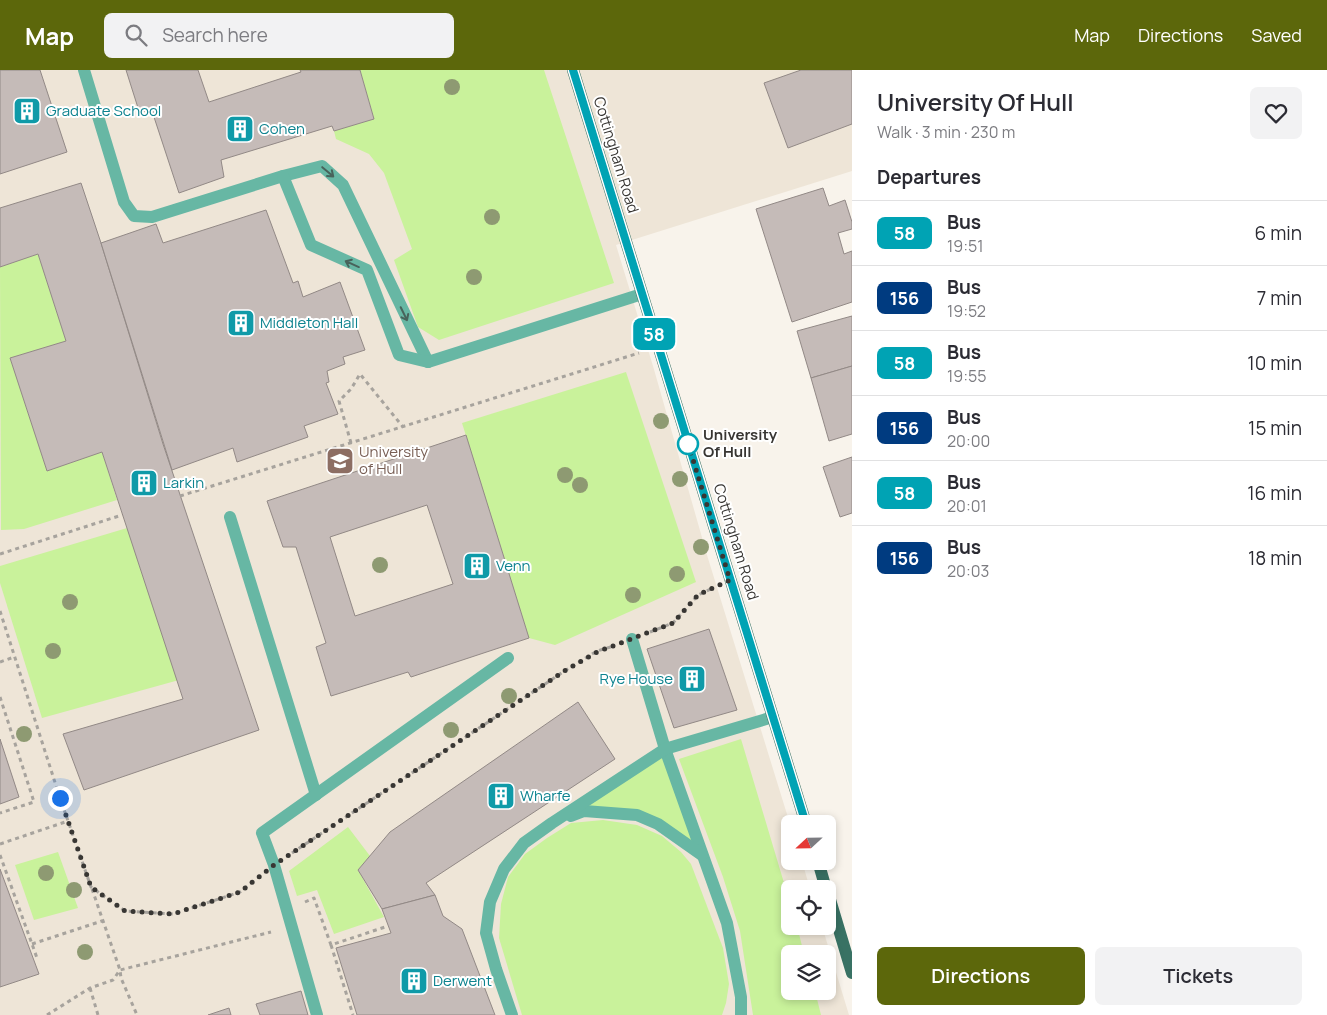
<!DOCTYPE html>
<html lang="en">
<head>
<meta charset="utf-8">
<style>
	body { margin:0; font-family:Manrope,sans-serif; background:#f2f2f3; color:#2b2b33; height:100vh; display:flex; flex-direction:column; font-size:19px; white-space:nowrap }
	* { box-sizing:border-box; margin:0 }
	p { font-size:16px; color:#7c7c81 }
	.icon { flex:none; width:28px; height:28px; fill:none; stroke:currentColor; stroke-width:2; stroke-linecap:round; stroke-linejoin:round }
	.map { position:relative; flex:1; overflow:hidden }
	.panel { display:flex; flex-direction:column; background:#fff; width:475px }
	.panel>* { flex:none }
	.badge { padding:0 10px; border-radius:8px; font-size:18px; line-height:32px }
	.needle { width:32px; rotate:248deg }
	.buttons { position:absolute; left:781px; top:745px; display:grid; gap:10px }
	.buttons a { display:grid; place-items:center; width:55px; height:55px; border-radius:8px; background:#fff; box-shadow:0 2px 8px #0003; font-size:25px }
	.you { position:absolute; width:25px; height:25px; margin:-12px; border:4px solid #fff; border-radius:50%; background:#1a73e8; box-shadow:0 0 0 8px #1a73e833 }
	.map>.badge { position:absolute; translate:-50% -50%; box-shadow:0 0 0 2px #fff }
	h2 { padding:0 25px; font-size:19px; line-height:45px }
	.round { display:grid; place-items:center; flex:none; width:52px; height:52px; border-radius:8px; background:#f2f2f3 }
	.overview { display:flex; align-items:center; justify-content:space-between; height:85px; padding:0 25px }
	h1 { font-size:24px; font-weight:600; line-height:38px }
	.button { display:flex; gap:10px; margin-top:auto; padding:10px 25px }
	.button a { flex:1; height:58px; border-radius:8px; background:#5c670b; color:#fff; font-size:20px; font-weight:600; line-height:58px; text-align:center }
	.button a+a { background:#f2f2f3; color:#2b2b33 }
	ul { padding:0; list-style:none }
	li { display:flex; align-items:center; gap:15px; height:65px; padding:0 25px; border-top:1px solid #e1e1e2 }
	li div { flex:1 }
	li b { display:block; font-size:19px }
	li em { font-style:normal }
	li .badge { min-width:55px; font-weight:700; text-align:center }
	header { display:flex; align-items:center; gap:30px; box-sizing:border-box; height:70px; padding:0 25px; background:#5c670b; color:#fff }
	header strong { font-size:24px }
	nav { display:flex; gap:28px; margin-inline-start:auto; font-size:18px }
	.search { width:350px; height:45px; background:#f2f2f3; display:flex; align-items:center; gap:12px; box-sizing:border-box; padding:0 18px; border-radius:8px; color:#7c7c81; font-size:19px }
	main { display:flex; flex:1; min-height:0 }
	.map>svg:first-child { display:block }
</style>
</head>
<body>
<header>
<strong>Map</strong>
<div class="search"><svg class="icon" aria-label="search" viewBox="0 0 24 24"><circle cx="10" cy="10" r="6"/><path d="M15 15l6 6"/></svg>Search here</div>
<nav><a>Map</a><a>Directions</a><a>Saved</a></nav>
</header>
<main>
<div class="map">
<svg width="852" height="945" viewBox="0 0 852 945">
	<rect width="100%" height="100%" fill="#f8f3eb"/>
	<!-- built -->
	<path fill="#eee5d7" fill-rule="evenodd" d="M0,0H852V101L616,175L653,296L707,485L790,754V791H802L810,819H790V856H822L849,945H0ZM790,884H828V921H790Z"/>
	<!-- green -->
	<g fill="#c9f29b">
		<path d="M360,0H544L614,213L439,270L418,257L394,190L412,179L384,103L369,84L336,69L334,61L374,49Z"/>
		<path d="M38,184L66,271L10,288L47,401L102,382L117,430L24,459L1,460L0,197Z"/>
		<path d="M626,302L696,512L555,575L529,568L462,353Z"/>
		<path d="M127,458L179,610L42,648L0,513V496Z"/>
		<path d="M741,669L790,833V856H797L804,884H790V921H815L821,945H753L740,861L723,807L679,689Z"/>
		<path d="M665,679L702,785L658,754L608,742L552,753Z"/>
		<path d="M603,750L637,755L662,766L681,782L691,794L723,878L729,914L726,933L722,945H522L499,868L501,834L508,807L525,784L547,768L571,753Z"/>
		<path d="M348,757L370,786L358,800L384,847L334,864L317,820L297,826L289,801Z"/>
		<path d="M58,782L78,838L34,850L15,795Z"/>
	</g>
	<!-- building -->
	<g fill="#c5bbb8" stroke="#928986" fill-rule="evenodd">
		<path d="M0,0H40L67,82L0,104Z"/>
		<path d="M126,0H198L209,32L301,2L300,0H360L374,49L334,61L332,56L221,90L224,107L179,123L152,41H139Z"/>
		<path d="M801,0H852V54L788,78L764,13Z"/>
		<path d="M81,113L101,173L163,374L259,660L84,720L63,664L183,629L102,382L47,401L10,288L66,271L38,184L0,197V138Z"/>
		<path d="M823,118L829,136L845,130L852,152V159L838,163L844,184L852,181V232L792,252L756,139Z"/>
		<path d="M266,140L293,213L298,211L303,227L340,212L365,280L343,287L345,294L327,301L329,312L326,313L338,344L304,356L308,367L237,392L233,378L172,400L101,173L156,154L163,173Z"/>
		<path d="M852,246V296L811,308L797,261Z"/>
		<path d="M852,296V364L829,371L811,308Z"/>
		<path d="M466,365L529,568L411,607L408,602L331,626L316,577L326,573L296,477H283L267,431ZM427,435L453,514L355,546L330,467Z"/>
		<path d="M852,387V443L840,447L823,397Z"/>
		<path d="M709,559L737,640L674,658L647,579Z"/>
		<path d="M578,632L615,689L426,813L435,825L382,839L358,800L390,762Z"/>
		<path d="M0,669L19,727L0,734Z"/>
		<path d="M0,799L39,904L0,917Z"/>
		<path d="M435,825L443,846L462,859L495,945H357L336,878L391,863L382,839Z"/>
		<path d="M301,921L308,945H260L256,934Z"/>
		<path d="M229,938L231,945H208Z"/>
	</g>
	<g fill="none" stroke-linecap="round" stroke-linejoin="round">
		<!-- path -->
		<g stroke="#a7a39d" stroke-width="3" stroke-dasharray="4 4" stroke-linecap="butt">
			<path d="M351,373L339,331L351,319L360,304L403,357"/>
			<path d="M180,426L639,283"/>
			<path d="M0,484L122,445"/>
			<path d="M0,541L60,728L91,817L125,841L173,844L240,822L256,809"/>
			<path d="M650,562L673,553L698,525L713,518"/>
			<path d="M0,592L14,587"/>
			<path d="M0,627L34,732L0,743"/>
			<path d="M0,774L68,751"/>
			<path d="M292,783L566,600L597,581L614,576"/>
			<path d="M0,785L37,888"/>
			<path d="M92,819L120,900L121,908L137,945"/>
			<path d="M305,832L314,828L331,875L385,857"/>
			<path d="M32,874L102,851"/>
			<path d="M331,875L353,945"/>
			<path d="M90,918L98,945"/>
			<path d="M47,945L90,918L113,910L120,900L271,862"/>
		</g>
		<!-- minor -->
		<g stroke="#67b7a4" stroke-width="12">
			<path d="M84,0L124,132L134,146L152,147L283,106L322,96L343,115L428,292"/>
			<path d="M283,106L311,175L367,200L399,285L428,292L642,224"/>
			<path d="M230,447L316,725"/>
			<path d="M632,569L665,679L727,853L741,927V945"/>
			<path d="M571,746L584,741L637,745L658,754L702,785"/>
			<path d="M317,945L274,795L262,763L508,588"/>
			<path d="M512,945L496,899L486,863L490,832L504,799L524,773L552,753L665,679L773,647"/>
		</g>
		<!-- major -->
		<g stroke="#397264" stroke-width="12">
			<path d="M573,0L806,754"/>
			<path d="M818,791L826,819"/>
			<path d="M828,823L852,903"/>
		</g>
	</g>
	<!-- trees -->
	<g fill="#8e9a72">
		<circle cx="452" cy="17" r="8"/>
		<circle cx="492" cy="147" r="8"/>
		<circle cx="474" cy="207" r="8"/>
		<circle cx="661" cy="351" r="8"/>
		<circle cx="565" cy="405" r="8"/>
		<circle cx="680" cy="409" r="8"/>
		<circle cx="580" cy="415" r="8"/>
		<circle cx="701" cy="477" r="8"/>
		<circle cx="380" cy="495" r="8"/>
		<circle cx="677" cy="504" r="8"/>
		<circle cx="633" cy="525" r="8"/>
		<circle cx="70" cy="532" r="8"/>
		<circle cx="53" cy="581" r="8"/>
		<circle cx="509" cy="626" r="8"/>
		<circle cx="451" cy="660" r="8"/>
		<circle cx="24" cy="664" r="8"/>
		<circle cx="46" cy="803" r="8"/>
		<circle cx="74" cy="820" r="8"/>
		<circle cx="85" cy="882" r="8"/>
	</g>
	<!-- one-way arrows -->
	<defs><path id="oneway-shaft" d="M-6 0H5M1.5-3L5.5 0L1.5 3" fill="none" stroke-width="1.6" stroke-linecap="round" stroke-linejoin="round" transform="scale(1.25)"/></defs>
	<g stroke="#48635b">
		<use href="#oneway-shaft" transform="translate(328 102) rotate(40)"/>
		<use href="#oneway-shaft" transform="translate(352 194) rotate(-156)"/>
		<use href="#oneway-shaft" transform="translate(404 244) rotate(64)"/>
	</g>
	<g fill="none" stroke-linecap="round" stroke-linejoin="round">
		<defs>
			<path id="line" d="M573,0L806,754"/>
		</defs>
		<!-- line casing -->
		<use href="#line" stroke="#fff" stroke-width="11"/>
		<!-- line -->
		<use href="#line" stroke="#00a3b4" stroke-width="8"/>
		<!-- walk -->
		<path stroke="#383633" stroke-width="5" stroke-dasharray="0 9" d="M60,728L91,817L125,841L173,844L240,822L274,795L566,600L597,582L673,553L698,525L730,510L686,367L688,374"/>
	</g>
	<!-- icons -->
	<defs>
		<symbol id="building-square" viewBox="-11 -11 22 22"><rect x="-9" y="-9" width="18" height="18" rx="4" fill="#0f9aa8" stroke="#fff"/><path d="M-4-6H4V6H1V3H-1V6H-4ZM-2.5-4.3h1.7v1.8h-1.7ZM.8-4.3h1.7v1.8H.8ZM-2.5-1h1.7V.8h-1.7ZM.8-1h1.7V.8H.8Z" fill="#fff"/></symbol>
		<symbol id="university-square" viewBox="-11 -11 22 22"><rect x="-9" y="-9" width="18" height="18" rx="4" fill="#8d6e63" stroke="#fff"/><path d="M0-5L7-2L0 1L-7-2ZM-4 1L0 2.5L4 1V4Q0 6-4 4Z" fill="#fff"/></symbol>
	</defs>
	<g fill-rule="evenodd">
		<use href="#building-square" x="11" y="25" width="32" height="32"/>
		<use href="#building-square" x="224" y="43" width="32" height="32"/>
		<use href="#building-square" x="225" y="237" width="32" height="32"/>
		<use href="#university-square" x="324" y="375" width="32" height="32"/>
		<use href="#building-square" x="128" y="397" width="32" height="32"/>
		<use href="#building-square" x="461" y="480" width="32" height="32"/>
		<use href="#building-square" x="676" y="593" width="32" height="32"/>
		<use href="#building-square" x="485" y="710" width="32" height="32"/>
		<use href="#building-square" x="398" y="895" width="32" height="32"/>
	</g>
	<!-- markers -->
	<circle fill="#fff" stroke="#00a3b4" stroke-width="2.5" cx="688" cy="374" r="10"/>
	<g text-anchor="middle" stroke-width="4" stroke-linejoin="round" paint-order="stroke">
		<!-- culture labels -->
		<g font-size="15" fill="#0d838f" stroke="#fff" text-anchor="start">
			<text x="46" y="46">Graduate School</text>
			<text x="259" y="64">Cohen</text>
			<text x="260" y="258">Middleton Hall</text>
			<text x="163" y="418">Larkin</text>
			<text x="496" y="501">Venn</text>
			<text x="673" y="614" text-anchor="end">Rye House</text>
			<text x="520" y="731">Wharfe</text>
			<text x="433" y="916">Derwent</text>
		</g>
		<!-- street labels -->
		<g font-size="15" fill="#383633" stroke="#fff">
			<text transform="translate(616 85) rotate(73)" y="5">Cottingham Road</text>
			<text transform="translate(736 472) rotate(73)" y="5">Cottingham Road</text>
		</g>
		<!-- stop labels -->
		<g font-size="15" font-weight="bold" fill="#383633" stroke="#fff" text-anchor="start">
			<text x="703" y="370">University<tspan x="703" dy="17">Of Hull</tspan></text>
		</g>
		<!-- education labels -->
		<g font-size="15" fill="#785e54" stroke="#fff" text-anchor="start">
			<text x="359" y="387">University<tspan x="359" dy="17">of Hull</tspan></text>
		</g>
	</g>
</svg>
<div class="buttons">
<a><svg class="needle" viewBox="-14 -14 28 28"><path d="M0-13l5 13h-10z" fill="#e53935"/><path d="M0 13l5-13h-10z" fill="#7c7c81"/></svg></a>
<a><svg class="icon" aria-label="locate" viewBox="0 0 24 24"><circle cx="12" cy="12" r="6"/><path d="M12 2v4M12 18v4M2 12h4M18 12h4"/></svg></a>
<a><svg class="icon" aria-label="layers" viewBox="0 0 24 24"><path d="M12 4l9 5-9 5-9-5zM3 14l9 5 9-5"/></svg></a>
</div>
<div class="you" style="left:60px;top:728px"></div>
<b class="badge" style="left:654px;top:264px;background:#00a3b4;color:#fff">58</b>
</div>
<section class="panel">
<div class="overview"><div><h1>University Of Hull</h1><p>Walk · 3 min · 230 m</p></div><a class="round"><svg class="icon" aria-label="heart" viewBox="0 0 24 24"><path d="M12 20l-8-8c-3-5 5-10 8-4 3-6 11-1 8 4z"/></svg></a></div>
<h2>Departures</h2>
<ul>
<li><span class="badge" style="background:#00a3b4;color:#fff">58</span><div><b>Bus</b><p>19:51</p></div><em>6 min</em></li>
<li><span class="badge" style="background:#003b80;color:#fff">156</span><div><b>Bus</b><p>19:52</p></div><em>7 min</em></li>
<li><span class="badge" style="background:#00a3b4;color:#fff">58</span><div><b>Bus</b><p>19:55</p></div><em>10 min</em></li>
<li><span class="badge" style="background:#003b80;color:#fff">156</span><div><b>Bus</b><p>20:00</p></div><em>15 min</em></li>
<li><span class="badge" style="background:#00a3b4;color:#fff">58</span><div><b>Bus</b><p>20:01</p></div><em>16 min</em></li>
<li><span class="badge" style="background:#003b80;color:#fff">156</span><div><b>Bus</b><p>20:03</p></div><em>18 min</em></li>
</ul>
<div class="button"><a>Directions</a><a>Tickets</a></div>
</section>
</main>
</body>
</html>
